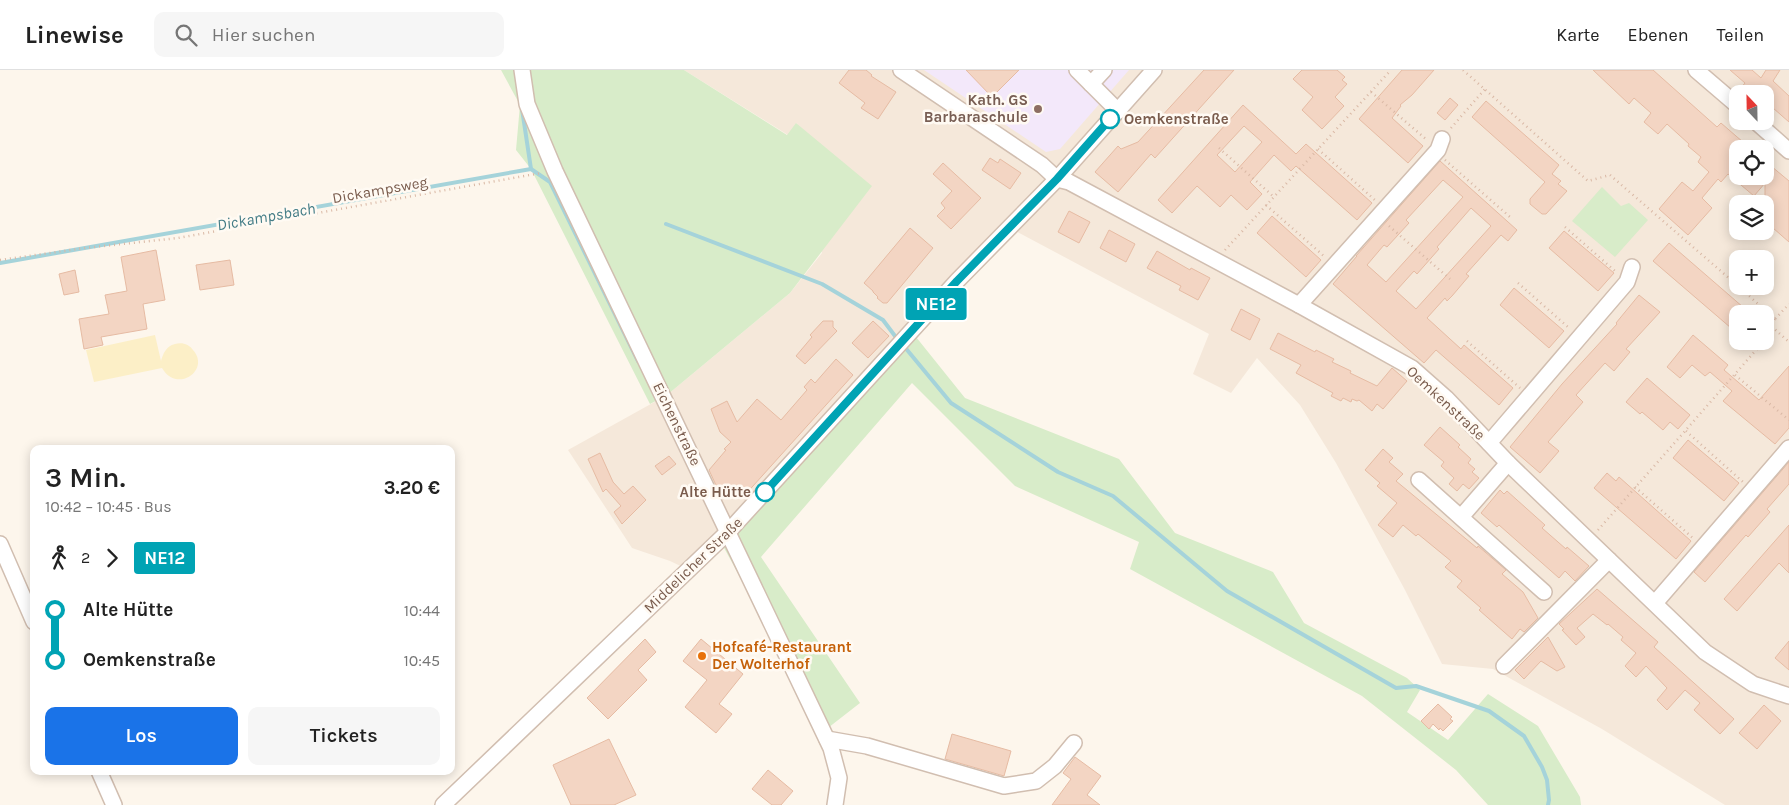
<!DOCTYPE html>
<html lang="de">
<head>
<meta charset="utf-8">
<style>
	body { margin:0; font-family:Karla,sans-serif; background:#f6f6f6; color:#222; height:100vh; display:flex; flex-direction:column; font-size:19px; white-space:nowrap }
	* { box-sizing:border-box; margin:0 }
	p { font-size:16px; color:#767676 }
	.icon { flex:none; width:28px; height:28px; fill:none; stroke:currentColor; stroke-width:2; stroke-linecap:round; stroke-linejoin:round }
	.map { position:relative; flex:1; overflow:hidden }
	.side { position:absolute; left:30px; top:375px; width:425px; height:330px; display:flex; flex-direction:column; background:#fff; border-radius:10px; box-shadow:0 2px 12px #0003 }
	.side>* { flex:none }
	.badge { padding:0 10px; border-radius:4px; font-size:18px; line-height:32px }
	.needle { width:32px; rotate:338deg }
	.fabs { position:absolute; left:1729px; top:15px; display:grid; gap:10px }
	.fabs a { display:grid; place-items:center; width:45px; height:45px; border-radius:10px; background:#fff; box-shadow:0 2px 12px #0003; font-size:25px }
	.map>.badge { position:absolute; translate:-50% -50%; box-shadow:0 0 0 2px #fff }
	.legs { display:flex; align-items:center; gap:8px; height:55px; padding:0 15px; font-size:16px }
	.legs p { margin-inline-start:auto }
	.summary { display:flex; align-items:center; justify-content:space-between; height:85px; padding:0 15px }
	h1 { font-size:28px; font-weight:600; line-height:38px }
	.cta { display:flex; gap:10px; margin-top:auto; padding:10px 15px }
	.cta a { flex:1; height:58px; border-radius:10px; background:#1a73e8; color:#fff; font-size:20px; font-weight:600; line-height:58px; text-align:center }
	.cta a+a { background:#f6f6f6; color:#222 }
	ul { padding:0 15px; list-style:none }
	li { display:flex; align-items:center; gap:18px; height:50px; font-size:19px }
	li i { display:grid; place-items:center; width:8px; height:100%; margin:0 6px; background:currentColor }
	li i::after { content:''; width:12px; height:12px; margin:-6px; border:4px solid; border-radius:50%; background:#fff }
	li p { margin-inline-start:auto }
	li:first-child i { background:linear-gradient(#0000 50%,currentColor 0) }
	li:last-child i { background:linear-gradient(currentColor 50%,#0000 0) }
	header { display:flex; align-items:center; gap:30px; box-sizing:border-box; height:70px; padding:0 25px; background:#fff; border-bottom:1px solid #e0e0e0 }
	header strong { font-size:24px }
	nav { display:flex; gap:28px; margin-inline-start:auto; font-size:18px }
	.search { width:350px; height:45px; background:#f6f6f6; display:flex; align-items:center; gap:12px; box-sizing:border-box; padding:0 18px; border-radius:10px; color:#767676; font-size:19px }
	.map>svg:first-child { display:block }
</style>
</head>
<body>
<header>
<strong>Linewise</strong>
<div class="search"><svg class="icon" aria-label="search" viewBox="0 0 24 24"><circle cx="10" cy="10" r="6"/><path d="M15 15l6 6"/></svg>Hier suchen</div>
<nav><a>Karte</a><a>Ebenen</a><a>Teilen</a></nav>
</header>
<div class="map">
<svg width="1789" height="735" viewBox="0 0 1789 735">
	<rect width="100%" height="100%" fill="#fdf6ec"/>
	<!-- residential -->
	<path fill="#f5e8da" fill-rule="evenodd" d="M684,0H1789V735H1725L1602,659L1493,599L1442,594L1405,520L1336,393L1300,335L1257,288L1231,323L1193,304L1209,264L1008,157L689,500L670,491L632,478L568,380L667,325L790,223L822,183L797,53L788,65ZM1738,24H1765V51H1738ZM1738,79H1765V106H1738ZM1738,134H1765V161H1738ZM1738,189H1765V216H1738ZM1738,244H1765V271H1738Z"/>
	<!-- education -->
	<path fill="#f3e8fa" d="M924,0H1129L1060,79L1046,82Z"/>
	<!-- green -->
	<g fill="#d8ecc9">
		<path d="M501,0H684L787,65L796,53L872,116L790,223L667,325L650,334L531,99L516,80L520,35Z"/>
		<path d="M1602,117L1621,136L1629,133L1648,150L1615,187L1572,151Z"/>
		<path d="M912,262L965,328L1119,389L1175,463L1273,502L1304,553L1407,608L1420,620L1407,642L1448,670L1488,624L1538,656L1580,727L1581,735H1488L1456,700L1362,626L1130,499L1139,472L1015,416L912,313L761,487L860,633L824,661L723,476Z"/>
	</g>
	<!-- sand -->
	<path fill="#fcefc7" d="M155,265L161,291C163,284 166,276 175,274C182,272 189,274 193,280C211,300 177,324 162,298L94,312L86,280Z"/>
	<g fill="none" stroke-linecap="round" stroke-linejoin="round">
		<!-- stream -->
		<g stroke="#a5d3da" stroke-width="4">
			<path d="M522,39L531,99L550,112L638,291"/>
			<path d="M666,154L822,214L883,250L898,270"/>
			<path d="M0,193L531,99"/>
			<path d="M903,275L951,333L1058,402L1113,426L1227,521L1396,618L1416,616L1489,641L1524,666L1542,697L1547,710L1549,730L1548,735"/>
		</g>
	</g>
	<!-- building -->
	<g fill="#f3d5c3" stroke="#e6bba3" fill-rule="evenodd">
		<path d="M849,0H866L872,5L871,6L896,22L878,49L861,38L865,33L839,13Z"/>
		<path d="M966,0H1019L992,27Z"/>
		<path d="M1204,0H1234L1155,88L1151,84L1118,122L1095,102L1118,76L1121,79L1138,72Z"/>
		<path d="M1302,0H1337L1345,7L1342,10L1347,14L1335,27L1344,36L1322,59L1302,40L1313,27L1293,9Z"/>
		<path d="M1402,0H1434L1412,25L1400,35L1401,36L1392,48L1423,76L1408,93L1359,49Z"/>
		<path d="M1593,0H1653L1717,57L1721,53L1751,79H1738V106H1765V91L1789,111V172L1773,158L1765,167V113L1754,126L1728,104L1721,112L1718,109L1702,128L1712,138L1688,165L1659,139L1682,112L1693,121L1709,102L1698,92L1701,87L1688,76L1689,74L1667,54L1658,64L1644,52L1651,43L1634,28L1629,34Z"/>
		<path d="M1730,0H1752L1761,8L1766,0H1780L1773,11L1789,26V52L1765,31V24H1746L1740,19L1745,13Z"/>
		<path d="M1450,28L1458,35L1445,50L1437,43Z"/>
		<path d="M1486,31L1559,95L1552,104L1561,111L1558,114L1567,121L1546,144H1542L1530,134V129L1545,112L1472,47Z"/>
		<path d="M1243,35L1296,84L1306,74L1372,133L1357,150L1296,96L1291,101L1274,85L1250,112L1262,124L1247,140L1231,125L1220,137L1197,116L1172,143L1158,130ZM1244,56L1262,72L1235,102L1217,85Z"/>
		<path d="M990,88L998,93L1000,89L1021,103L1010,119L982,100Z"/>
		<path d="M1440,91L1517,160L1508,171L1501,165L1466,204L1469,206L1452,226L1447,231L1445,228L1427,248L1461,279L1464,275L1513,318L1499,335L1436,280L1424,293L1333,214L1357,186H1356ZM1443,110L1463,127L1386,212L1367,195L1384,175L1387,177L1409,153L1406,150ZM1471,138L1491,156L1416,239L1396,221L1414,201L1417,204L1439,179L1437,177Z"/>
		<path d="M943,93L981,128L951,159L937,146L945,138L941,133L952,121L933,104Z"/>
		<path d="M1069,141L1090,152L1079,173L1058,162Z"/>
		<path d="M1272,146L1321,190L1306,207L1257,163Z"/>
		<path d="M910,158L933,178L887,233H883L877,228L878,227L873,222V221L864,213Z"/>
		<path d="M1109,160L1135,174L1126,192L1100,178Z"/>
		<path d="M1564,161L1614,203L1598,221L1549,178Z"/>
		<path d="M1669,173L1751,244H1738V264L1653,191Z"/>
		<path d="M156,180L165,230L143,234L147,259L101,267L103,275L84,279L79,249L109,244L105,225L127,221L121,187Z"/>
		<path d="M1157,181L1190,200L1191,198L1210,208L1198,230L1179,220L1181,216L1147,198Z"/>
		<path d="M230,190L234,215L200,220L196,195Z"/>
		<path d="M75,200L79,222L64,225L59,204Z"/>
		<path d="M1514,218L1564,261L1549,278L1500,235Z"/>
		<path d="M1639,225L1660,242L1626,279L1630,282L1614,301L1605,293L1576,325L1583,332L1548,372L1559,381L1540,403L1510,377L1562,314L1617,254L1616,253Z"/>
		<path d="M1241,239L1260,249L1250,270L1231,260Z"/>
		<path d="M823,251H833V257L837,261L805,294L796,286L812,267L810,265Z"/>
		<path d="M873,251L889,266L868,288L852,273Z"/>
		<path d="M1278,263L1315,282L1316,280L1334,289L1332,292L1351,301L1350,303L1377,316L1392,298L1407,311L1383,339L1377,334L1372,341L1359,330L1357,331L1352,329L1351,332L1343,328L1341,331L1331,326L1333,323L1296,303L1301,295L1270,279Z"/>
		<path d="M1693,265L1728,295L1724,300L1759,330L1789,296V358L1775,374L1723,331L1732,321L1710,302L1705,306L1692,295L1680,308L1667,297Z"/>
		<path d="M836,289L853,305L744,426H721L709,400L726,380L724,379L731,372L720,362L711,339L727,331L737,352L757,329L781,350L807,320L804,317L811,309L815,313Z"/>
		<path d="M1647,308L1690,345L1678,359L1670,352L1663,360L1642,342L1640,344L1626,332Z"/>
		<path d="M1440,357L1460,375L1458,377L1471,389L1468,393L1475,399L1472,402L1479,408L1469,419L1463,414L1457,421L1449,414L1454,408L1441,396L1444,392L1424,375Z"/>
		<path d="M1688,370L1739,413L1724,431L1673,388Z"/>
		<path d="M1383,379L1393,388L1389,392L1403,404L1396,411L1477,478L1478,476L1506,500L1502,504L1523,522L1538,548L1524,562L1520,559L1512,569L1479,540L1481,538L1457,517L1462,511L1445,497L1451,491L1418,464L1416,466L1403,455L1393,467L1378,455L1397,433L1377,416L1380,413L1365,400Z"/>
		<path d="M600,383L613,412L624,424L633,416L646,430L622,454L614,442L621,436L606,419L603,422L588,389Z"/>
		<path d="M669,386L676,394L662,405L655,396Z"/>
		<path d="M1789,392V414L1767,439L1770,442L1748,467L1746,465L1705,512L1694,502Z"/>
		<path d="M1607,403L1616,411L1619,407L1691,471L1676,489L1594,418Z"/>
		<path d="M1500,420L1504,424L1507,421L1545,455L1542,458L1566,479L1567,477L1589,496L1575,511L1565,501L1559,508L1499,455L1497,457L1481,443Z"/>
		<path d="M1789,455V503L1779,493L1737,541L1724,529Z"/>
		<path d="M1597,519L1658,572L1654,577L1734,649L1720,664L1694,640L1700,633L1685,620L1667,640L1657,630L1667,618L1646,596L1636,607L1625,596L1636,583L1621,570L1623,567L1608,554L1607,555L1593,544L1577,558L1585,567L1576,575L1562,560L1564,559L1559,554Z"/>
		<path d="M1548,567L1565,597L1557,601L1541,591L1524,609L1515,600Z"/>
		<path d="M645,569L656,582L638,600L647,610L608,649L587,628Z"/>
		<path d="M701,569L743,604L719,634L732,644L716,663L685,637L707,610L683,591Z"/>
		<path d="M1789,571V600L1775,588Z"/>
		<path d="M1438,634L1452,647L1450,649L1453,651L1443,661L1440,658L1439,660L1433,654L1429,659L1421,651Z"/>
		<path d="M1764,635L1781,651L1757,679L1739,663Z"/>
		<path d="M952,664L1011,681L1004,706L945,689Z"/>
		<path d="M609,669L636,725L614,735H571L553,695Z"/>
		<path d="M1075,687L1101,706L1087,725L1100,735H1052L1071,709L1063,703Z"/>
		<path d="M768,700L793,721L781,735H772L752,719Z"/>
	</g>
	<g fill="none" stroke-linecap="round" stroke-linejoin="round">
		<defs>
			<g id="minor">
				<path d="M522,0L527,34L555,101L831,678L839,708L835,735"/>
				<path d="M901,0L1042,95L1057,109L1069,112L1299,235L1412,298L1446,328L1508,393L1705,582L1753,614L1789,626"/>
				<path d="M1077,0L1118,41"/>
				<path d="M1696,0L1738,36"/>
				<path d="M1091,14L1104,0"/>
				<path d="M1755,51L1789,81"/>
				<path d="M1299,235L1438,80L1442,69"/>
				<path d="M1489,373L1627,212L1632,197"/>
				<path d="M1419,410L1544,522"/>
				<path d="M1461,447L1508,393"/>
				<path d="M0,474L34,552"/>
				<path d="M1655,533L1789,378"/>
				<path d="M1504,596L1609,490"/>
				<path d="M827,669L867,676L1004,716L1036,711L1055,696L1074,673"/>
				<path d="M99,701L114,735"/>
				<path d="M443,735L729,461L957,211L1057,109L1154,0"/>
			</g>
		</defs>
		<!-- minor casing -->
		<use href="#minor" stroke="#d1beb0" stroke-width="18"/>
		<!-- path -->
		<g stroke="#d9b8a5" stroke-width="2.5" stroke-dasharray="1 4" stroke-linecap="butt">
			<path d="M1463,0L1588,111L1610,105L1738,216"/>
			<path d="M1371,22L1427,70"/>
			<path d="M1451,58L1485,19"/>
			<path d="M1219,78L1274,127"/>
			<path d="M1318,79L1376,131"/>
			<path d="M1445,90L1510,147"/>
			<path d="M1266,135L1325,187"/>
			<path d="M1389,156L1450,209"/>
			<path d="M1565,157L1615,201"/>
			<path d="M1225,180L1391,0"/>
			<path d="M0,190L85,178L178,168L541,103"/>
			<path d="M1518,213L1569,258"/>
			<path d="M1738,216L1775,249L1789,234"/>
			<path d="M1775,249L1770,255L1789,272"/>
			<path d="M1765,269L1774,259"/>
			<path d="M1467,271L1520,318"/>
			<path d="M1735,305L1789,350"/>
			<path d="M1686,361L1743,412"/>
			<path d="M1635,417L1694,469"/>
			<path d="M1598,460L1764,271"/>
		</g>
		<!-- minor -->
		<use href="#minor" stroke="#fff" stroke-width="15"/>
	</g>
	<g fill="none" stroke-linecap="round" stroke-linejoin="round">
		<defs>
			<path id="line-1" d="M765,422L957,211L1057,109L1110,49"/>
		</defs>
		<!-- line-1 casing -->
		<use href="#line-1" stroke="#fff" stroke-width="11"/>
		<!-- line-1 -->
		<use href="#line-1" stroke="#00a3b4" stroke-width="8"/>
	</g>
	<!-- markers -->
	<circle fill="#8d6e63" stroke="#fffaf3" stroke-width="2" cx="1038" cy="39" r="5"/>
	<g fill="#fff" stroke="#00a3b4" stroke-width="2.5">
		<circle cx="1110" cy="49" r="9"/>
		<circle cx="765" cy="422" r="9"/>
	</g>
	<circle fill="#e8710a" stroke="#fffaf3" stroke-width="2" cx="702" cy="586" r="5"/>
	<g text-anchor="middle" stroke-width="5" stroke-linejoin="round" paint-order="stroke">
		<!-- education labels -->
		<g font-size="15" font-weight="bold" fill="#785e54" stroke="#fffaf3" text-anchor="end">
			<text x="1028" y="35">Kath. GS<tspan x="1028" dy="17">Barbaraschule</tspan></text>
		</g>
		<!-- stop labels -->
		<g font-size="15" font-weight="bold" fill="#7a5c4d" stroke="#fffaf3" text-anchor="start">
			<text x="1124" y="54">Oemkenstraße</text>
			<text x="751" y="427" text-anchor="end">Alte Hütte</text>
		</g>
		<!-- street labels -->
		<g font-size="15" fill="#7a5c4d" stroke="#fffaf3">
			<text transform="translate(380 120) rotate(-10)" y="5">Dickampsweg</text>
			<text transform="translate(1446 333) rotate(43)" y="5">Oemkenstraße</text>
			<text transform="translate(677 354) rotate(64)" y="5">Eichenstraße</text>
			<text transform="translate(693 495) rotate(-44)" y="5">Middelicher Straße</text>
		</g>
		<!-- food labels -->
		<g font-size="15" font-weight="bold" fill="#c56008" stroke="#fffaf3" text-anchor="start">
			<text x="712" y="582">Hofcafé-Restaurant<tspan x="712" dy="17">Der Wolterhof</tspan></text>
		</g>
		<!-- water labels -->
		<g font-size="16" font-style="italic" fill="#437c86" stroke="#fffaf3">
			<text transform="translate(266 146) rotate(-10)" y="6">Dickampsbach</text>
		</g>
	</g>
</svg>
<div class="fabs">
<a><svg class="needle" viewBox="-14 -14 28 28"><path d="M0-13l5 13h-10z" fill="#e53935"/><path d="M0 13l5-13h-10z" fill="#767676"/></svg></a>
<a><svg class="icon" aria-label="locate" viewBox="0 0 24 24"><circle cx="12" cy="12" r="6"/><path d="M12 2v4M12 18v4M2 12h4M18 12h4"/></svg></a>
<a><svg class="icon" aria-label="layers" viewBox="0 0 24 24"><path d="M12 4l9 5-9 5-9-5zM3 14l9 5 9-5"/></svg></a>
<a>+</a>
<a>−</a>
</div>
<b class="badge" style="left:936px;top:234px;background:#00a3b4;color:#fff">NE12</b>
<section class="side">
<div class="summary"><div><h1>3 Min.</h1><p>10:42 – 10:45 · Bus</p></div><b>3.20 €</b></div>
<div class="legs"><svg class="icon" aria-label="walk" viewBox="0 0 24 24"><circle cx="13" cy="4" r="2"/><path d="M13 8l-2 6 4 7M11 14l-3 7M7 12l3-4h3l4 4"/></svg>2<svg class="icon" aria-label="forward" viewBox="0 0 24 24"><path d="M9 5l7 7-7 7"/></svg><b class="badge" style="background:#00a3b4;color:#fff">NE12</b></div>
<ul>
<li><i style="color:#00a3b4"></i><b>Alte Hütte</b><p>10:44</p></li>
<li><i style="color:#00a3b4"></i><b>Oemkenstraße</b><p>10:45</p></li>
</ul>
<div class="cta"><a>Los</a><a>Tickets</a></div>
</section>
</div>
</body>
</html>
